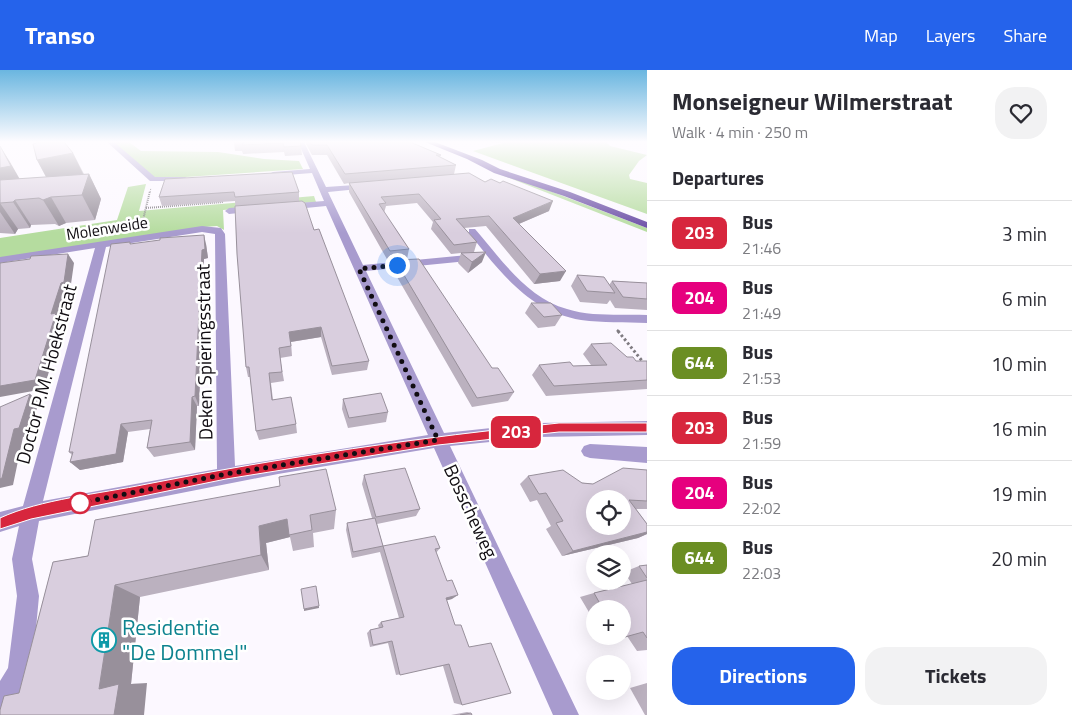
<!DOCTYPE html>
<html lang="en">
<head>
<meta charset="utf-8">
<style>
	body { margin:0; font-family:"Titillium Web",sans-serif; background:#f2f2f3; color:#2b2b33; height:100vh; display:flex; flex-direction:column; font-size:19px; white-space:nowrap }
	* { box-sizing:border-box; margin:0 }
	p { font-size:16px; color:#7c7c81 }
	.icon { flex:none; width:28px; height:28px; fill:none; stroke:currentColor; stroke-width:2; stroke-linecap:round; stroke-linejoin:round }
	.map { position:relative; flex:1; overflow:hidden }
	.drawer { display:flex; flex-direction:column; background:#fff; width:425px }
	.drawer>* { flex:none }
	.badge { padding:0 10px; border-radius:8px; font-size:18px; line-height:32px }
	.buttons { position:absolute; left:586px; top:420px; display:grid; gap:10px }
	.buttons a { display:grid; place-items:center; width:45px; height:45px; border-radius:50%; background:#fff; box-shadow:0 5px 20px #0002; font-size:25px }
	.you { position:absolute; width:25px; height:25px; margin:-12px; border:4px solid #fff; border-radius:50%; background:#1a73e8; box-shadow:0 0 0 8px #1a73e833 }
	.map>.badge { position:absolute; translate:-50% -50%; box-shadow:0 0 0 2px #fff }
	h2 { padding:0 25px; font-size:19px; line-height:45px }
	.round { display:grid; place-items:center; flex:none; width:52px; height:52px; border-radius:20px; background:#f2f2f3 }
	.summary { display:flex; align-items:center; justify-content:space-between; height:85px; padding:0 25px }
	h1 { font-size:24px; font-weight:700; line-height:38px }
	.primary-button { display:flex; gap:10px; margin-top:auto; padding:10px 25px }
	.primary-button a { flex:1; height:58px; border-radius:20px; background:#2563eb; color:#fff; font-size:20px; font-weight:700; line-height:58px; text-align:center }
	.primary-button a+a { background:#f2f2f3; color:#2b2b33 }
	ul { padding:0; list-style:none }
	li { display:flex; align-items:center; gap:15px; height:65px; padding:0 25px; border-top:1px solid #e1e1e2 }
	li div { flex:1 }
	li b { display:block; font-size:19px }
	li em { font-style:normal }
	li .badge { min-width:55px; font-weight:700; text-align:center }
	header { display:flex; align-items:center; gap:30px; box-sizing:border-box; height:70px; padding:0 25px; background:#2563eb; color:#fff }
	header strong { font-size:24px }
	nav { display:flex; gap:28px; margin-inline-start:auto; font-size:18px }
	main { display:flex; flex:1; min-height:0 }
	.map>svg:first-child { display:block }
</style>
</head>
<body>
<header>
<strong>Transo</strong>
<nav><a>Map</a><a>Layers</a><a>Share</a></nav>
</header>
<main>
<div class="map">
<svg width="647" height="645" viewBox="0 0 647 645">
	<rect width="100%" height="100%" fill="#fcf8ff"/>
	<!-- green -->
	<g fill="#b5dc9f">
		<path d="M112,72H129L141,81L218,82L264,89L299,91L303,99L156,109Z"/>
		<path d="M507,72H606L610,76L647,85L639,91L629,105L630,109L647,113V144L473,81Z"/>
		<path d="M508,105L647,158V162L504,106Z"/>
		<path d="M146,114L139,141L314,126L316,132L223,140L224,160L217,156L204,157L0,188V168L117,150L128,117Z"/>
	</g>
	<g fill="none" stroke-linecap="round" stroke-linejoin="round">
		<!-- path-far3 -->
		<path stroke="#7f7b81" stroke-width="1" stroke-dasharray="1 1" stroke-linecap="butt" d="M150,122L151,118"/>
		<!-- path-far2 -->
		<g stroke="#7f7b81" stroke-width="2" stroke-dasharray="1 1" stroke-linecap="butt">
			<path d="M146,138L223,132"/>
			<path d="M141,158L150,121"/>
		</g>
		<!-- path-far1 -->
		<path stroke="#7f7b81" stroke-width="2.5" stroke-dasharray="2 2" stroke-linecap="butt" d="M617,260L619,262"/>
		<!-- path -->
		<path stroke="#7f7b81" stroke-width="3" stroke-dasharray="2.5 2.5" stroke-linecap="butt" d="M618,261L647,297"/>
		<!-- minor -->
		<g fill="#a89bce" fill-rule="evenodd">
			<path d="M107,72H114L155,107H185L189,109L185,111H150Z"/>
			<path d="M298,72H304L326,117L369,114L373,116L369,118L328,122L363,195L478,184L483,187L478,190L366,201L444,363L539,353L647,351V365L539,367L450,376L579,645H553L434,378L278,404L39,451L32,489L39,526L32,602L9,644L0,645V611L8,598L17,526L12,489L19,456L0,462V442L23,436L95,178L0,193V187L202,156L221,158L225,164L235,396L428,365L326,136L285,140L281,137L285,134L324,131L312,103L273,106L269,104L273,102L310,99ZM202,162L215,164L217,399L43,431L106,177Z"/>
			<path d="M255,136L258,137V141L229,144L225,141L229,138Z"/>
			<path d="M469,159H475C501,189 527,228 567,239C592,247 621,244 647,245V253C625,252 603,253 581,250C529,242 500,202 469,163Z"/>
			<path d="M590,374L647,377V393L590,388L584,386L581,381L584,376Z"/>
		</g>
		<!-- major -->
		<path fill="#6749a3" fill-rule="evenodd" d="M425,72H435L482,90L500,99L570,122L647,152V158L564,126L494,103L467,89Z"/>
	</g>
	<!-- wall -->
	<g fill="#bbb1bf">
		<path d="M234,72H300L301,76L302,85L285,86L284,82L243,84L242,81H235Z"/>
		<path d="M305,72H410L441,85L440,87L456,95L454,104L485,112L549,141L519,154L560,211L534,214L486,156L464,158L477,172L474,182L482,192L468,203L458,193L461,183L451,184L431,159L433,152L417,133L386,136L384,143L409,179L407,189L388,191L349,122V113L344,114L327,85H312Z"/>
		<path d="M488,72H519V73Z"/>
		<path d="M0,76L19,109L46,107L37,90L73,83L84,104H89L101,129L95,150L66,153L59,156L55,154L31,155L30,158L18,159L15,164L0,163Z"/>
		<path d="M165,109L299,122V131L314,160L369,291L367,300L332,305L321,267L291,272L292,286L280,288L284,311L271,313L273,330L296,354L297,363L259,370L256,361L250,307H248L246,297L235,131L162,136L159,127Z"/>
		<path d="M130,172L131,174H206L208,188L204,189L199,336H197L195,380L154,387L147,378L150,359L128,362L123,392L80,400L70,392L72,385L69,382Z"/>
		<path d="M395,190L492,298L514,322L508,331L472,337L393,200Z"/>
		<path d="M577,205L609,215L612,211L647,213V240L615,238L610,230L607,234L580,232L571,216Z"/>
		<path d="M531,233L562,245L555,256L538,258L525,243Z"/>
		<path d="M591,274L636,291H647V319L546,326L532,305L539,295L573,296L591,295L583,284Z"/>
		<path d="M343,329L388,342L386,352L348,358L342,339Z"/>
		<path d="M647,400V439H636L647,454V464L638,468L562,486L546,459L551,456L537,430L530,432L520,414L528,406L593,414Z"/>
		<path d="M364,405L420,439L416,446L377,454L383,476L440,478L436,483L452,529L446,530L462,635L454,633L443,596L396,605L388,573L370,577L367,563L370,560L379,558L378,555L381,552L399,548L380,482L352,488L346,460L347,453L372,448L362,414Z"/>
		<path d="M336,440L334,459L313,463L314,477L293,481L290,467L266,473L269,500L140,527L131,614L147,613L19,623L53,492Z"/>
		<path d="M647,495V581V580L637,581L627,566L609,569L608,566H622V539H595V548L593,549L580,527L594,523L632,514L624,502L639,496Z"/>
		<path d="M647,613V645H645L630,618Z"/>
		<path d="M467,642L471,643L472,645H451Z"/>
	</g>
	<!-- shaded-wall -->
	<g fill="#98909b">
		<path d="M0,76L10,92L26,120L0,118Z"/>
		<path d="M73,83L84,106L50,114L37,90Z"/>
		<path d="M89,104L101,129L95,150L82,125Z"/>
		<path d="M51,127L66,153L59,156L43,130Z"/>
		<path d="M15,130L31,155L30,158L13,132Z"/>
		<path d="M553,131L549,141L509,158L513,148Z"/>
		<path d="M0,133L18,159L15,164L0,142Z"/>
		<path d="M204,165L206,174L208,188L204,189L199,336L195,326L202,180Z"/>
		<path d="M486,182L482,192L468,203L472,192Z"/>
		<path d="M68,184L74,193L70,221L67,222L59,247L63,252L44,319L0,327V316L51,244Z"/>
		<path d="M566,201L560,211L534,214L540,204Z"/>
		<path d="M321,257V267L290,272L289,262Z"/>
		<path d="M30,324L39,332L28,366L23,367L13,415L0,418V409L14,359Z"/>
		<path d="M192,327L197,336L195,380L190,372Z"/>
		<path d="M121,354L128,362L123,392L80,400L70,392Z"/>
		<path d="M287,449L290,467L266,473L269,500L261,485L259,456Z"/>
		<path d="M647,462V464L638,468L562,486L573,481Z"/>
		<path d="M115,515L140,527L131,614L147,613L144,645H114L99,619Z"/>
		<path d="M458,525L452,529L440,532L446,528Z"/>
		<path d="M319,536V538L304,541V539Z"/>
	</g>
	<!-- building -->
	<g fill="#d9cede" stroke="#98909b" fill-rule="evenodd">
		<path d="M40,72H64L73,83L37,90L33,74Z"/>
		<path d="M242,72H300L301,76L284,77L283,73L242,75L244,72Z"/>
		<path d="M310,72H410L441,85H436L456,95L345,104L327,75H312Z"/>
		<path d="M0,76L11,96L0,98Z"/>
		<path d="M292,102L299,122L235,127L234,122L159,127L165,109Z"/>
		<path d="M469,103L485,112L491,109L500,113L503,111L553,131L513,148L566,201L540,204L489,146L456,149L477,172L454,175L434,150L441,149L419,124L381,127L386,133L379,134L409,179L390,181L349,113Z"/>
		<path d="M89,104L82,125L51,127L43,130L39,128L15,130L13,132L0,133V110Z"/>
		<path d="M302,131L305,133L314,160L319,159L369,291L332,296L321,257L289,262L291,276L279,278L282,302L269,303L272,330L291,327L296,354L256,361L249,297H246L237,184L235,136Z"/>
		<path d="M204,165L205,179L202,180L195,326L192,327L190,372L147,378L152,350L121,354L116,384L70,392L73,382H69L111,174L130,172V174L160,170V168Z"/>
		<path d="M486,182L472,192L461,183Z"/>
		<path d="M68,184L64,212L61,213L51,244L56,243L35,310L0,316V193L30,189L31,186Z"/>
		<path d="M419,189L492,298H498L514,322L477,328L395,190Z"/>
		<path d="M577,205L604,207L615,223L587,221Z"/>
		<path d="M612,211L647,213V229L623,227Z"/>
		<path d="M531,233H551L562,245L544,247Z"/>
		<path d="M611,273L627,287H633L636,291H647V310L554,316L539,295L570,292L573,296L607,295L591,274Z"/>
		<path d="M381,323L388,342L349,348L343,329Z"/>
		<path d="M30,324L19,358L14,359L2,408L0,409V337Z"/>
		<path d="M405,398L420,439L376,447L364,405Z"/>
		<path d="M623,398L647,400V431L629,430L647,454V462L573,481L556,453L563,451L546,423L539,424L528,406L563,400L582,413L593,414ZM595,429H622V456H595Z"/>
		<path d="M326,399L336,440L310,445L312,460L289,465L287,449L259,456L261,485L115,515L99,619L119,614L114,645H0V640L4,626L19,623L53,492L88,486L95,450L280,416L279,407Z"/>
		<path d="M375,448L383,476L435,466L440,478L435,479L447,511L452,510L458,525L446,528L455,555H461L469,577L491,573L511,623L462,635L449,594L400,605L392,571L373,575L370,560L383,557L381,552L404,547L383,476L353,482L347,453Z"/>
		<path d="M647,495V508L639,496Z"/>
		<path d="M647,510V568L643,562L625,567L622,562V539H603L594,523Z"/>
		<path d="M316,516L319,536L304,539L301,519Z"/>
		<path d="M471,643L472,645H460Z"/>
	</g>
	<!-- sky -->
	<linearGradient id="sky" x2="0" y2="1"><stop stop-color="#6ab6e0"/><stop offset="0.44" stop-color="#fefcff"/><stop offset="1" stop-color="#fefcff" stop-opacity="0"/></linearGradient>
	<rect width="647" height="163" fill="url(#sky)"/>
	<!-- line -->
	<path fill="#d7263d" stroke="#fff" d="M559,353H647V362H559L438,375L226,409L31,449L0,459V448C41,429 99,424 147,414C284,387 421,367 559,353Z"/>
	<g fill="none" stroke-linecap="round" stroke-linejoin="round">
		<!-- walk -->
		<path stroke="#110d12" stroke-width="5" stroke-dasharray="0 9" d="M80,433L226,404L438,370L359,199L397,195"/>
	</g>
	<!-- icons -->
	<defs>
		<symbol id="building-ring" viewBox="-11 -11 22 22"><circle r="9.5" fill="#fff" stroke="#0f9aa8" stroke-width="1.5"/><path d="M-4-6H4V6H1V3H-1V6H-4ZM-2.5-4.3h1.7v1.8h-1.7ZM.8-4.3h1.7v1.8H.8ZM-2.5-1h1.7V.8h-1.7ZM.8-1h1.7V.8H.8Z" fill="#0f9aa8"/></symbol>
	</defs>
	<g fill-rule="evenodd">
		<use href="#building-ring" x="90" y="556" width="28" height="28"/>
	</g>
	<!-- markers -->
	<circle fill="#fff" stroke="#d7263d" stroke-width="2.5" cx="80" cy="433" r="10"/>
	<g text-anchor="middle" stroke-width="5" stroke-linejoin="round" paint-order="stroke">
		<!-- far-street labels -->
		<g font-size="16" fill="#110d12" stroke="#fff">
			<text transform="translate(107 158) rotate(-9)" y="6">Molenweide</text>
		</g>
		<!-- street labels -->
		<g font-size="19" fill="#110d12" stroke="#fff">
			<text transform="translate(204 282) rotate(-91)" y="7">Deken Spieringsstraat</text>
			<text transform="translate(46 304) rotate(-75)" y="7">Doctor P.M. Hoekstraat</text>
			<text transform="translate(471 441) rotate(65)" y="7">Bosscheweg</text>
		</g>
		<!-- near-culture labels -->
		<g font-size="22" fill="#0d838f" stroke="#fff" text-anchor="start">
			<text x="122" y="565">Residentie<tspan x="122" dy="25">"De Dommel"</tspan></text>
		</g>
	</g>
</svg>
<div class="buttons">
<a><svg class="icon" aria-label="locate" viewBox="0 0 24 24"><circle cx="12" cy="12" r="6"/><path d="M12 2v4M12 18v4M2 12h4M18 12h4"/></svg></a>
<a><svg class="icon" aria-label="layers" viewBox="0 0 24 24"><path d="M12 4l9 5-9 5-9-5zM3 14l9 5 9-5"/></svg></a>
<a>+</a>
<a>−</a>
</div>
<div class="you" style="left:397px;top:195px"></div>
<b class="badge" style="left:516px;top:362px;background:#d7263d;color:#fff">203</b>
</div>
<section class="drawer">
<div class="summary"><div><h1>Monseigneur Wilmerstraat</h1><p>Walk · 4 min · 250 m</p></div><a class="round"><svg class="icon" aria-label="heart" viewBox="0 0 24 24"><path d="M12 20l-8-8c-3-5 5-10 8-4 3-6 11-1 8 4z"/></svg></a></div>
<h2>Departures</h2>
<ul>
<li><span class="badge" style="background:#d7263d;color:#fff">203</span><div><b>Bus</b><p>21:46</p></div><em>3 min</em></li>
<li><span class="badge" style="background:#e6007e;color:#fff">204</span><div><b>Bus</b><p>21:49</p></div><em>6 min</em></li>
<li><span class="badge" style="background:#6b8e23;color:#fff">644</span><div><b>Bus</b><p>21:53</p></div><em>10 min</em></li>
<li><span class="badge" style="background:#d7263d;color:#fff">203</span><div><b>Bus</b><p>21:59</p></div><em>16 min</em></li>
<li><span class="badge" style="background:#e6007e;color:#fff">204</span><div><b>Bus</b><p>22:02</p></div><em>19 min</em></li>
<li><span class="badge" style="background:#6b8e23;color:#fff">644</span><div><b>Bus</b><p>22:03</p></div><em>20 min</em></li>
</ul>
<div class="primary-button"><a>Directions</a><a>Tickets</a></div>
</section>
</main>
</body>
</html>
